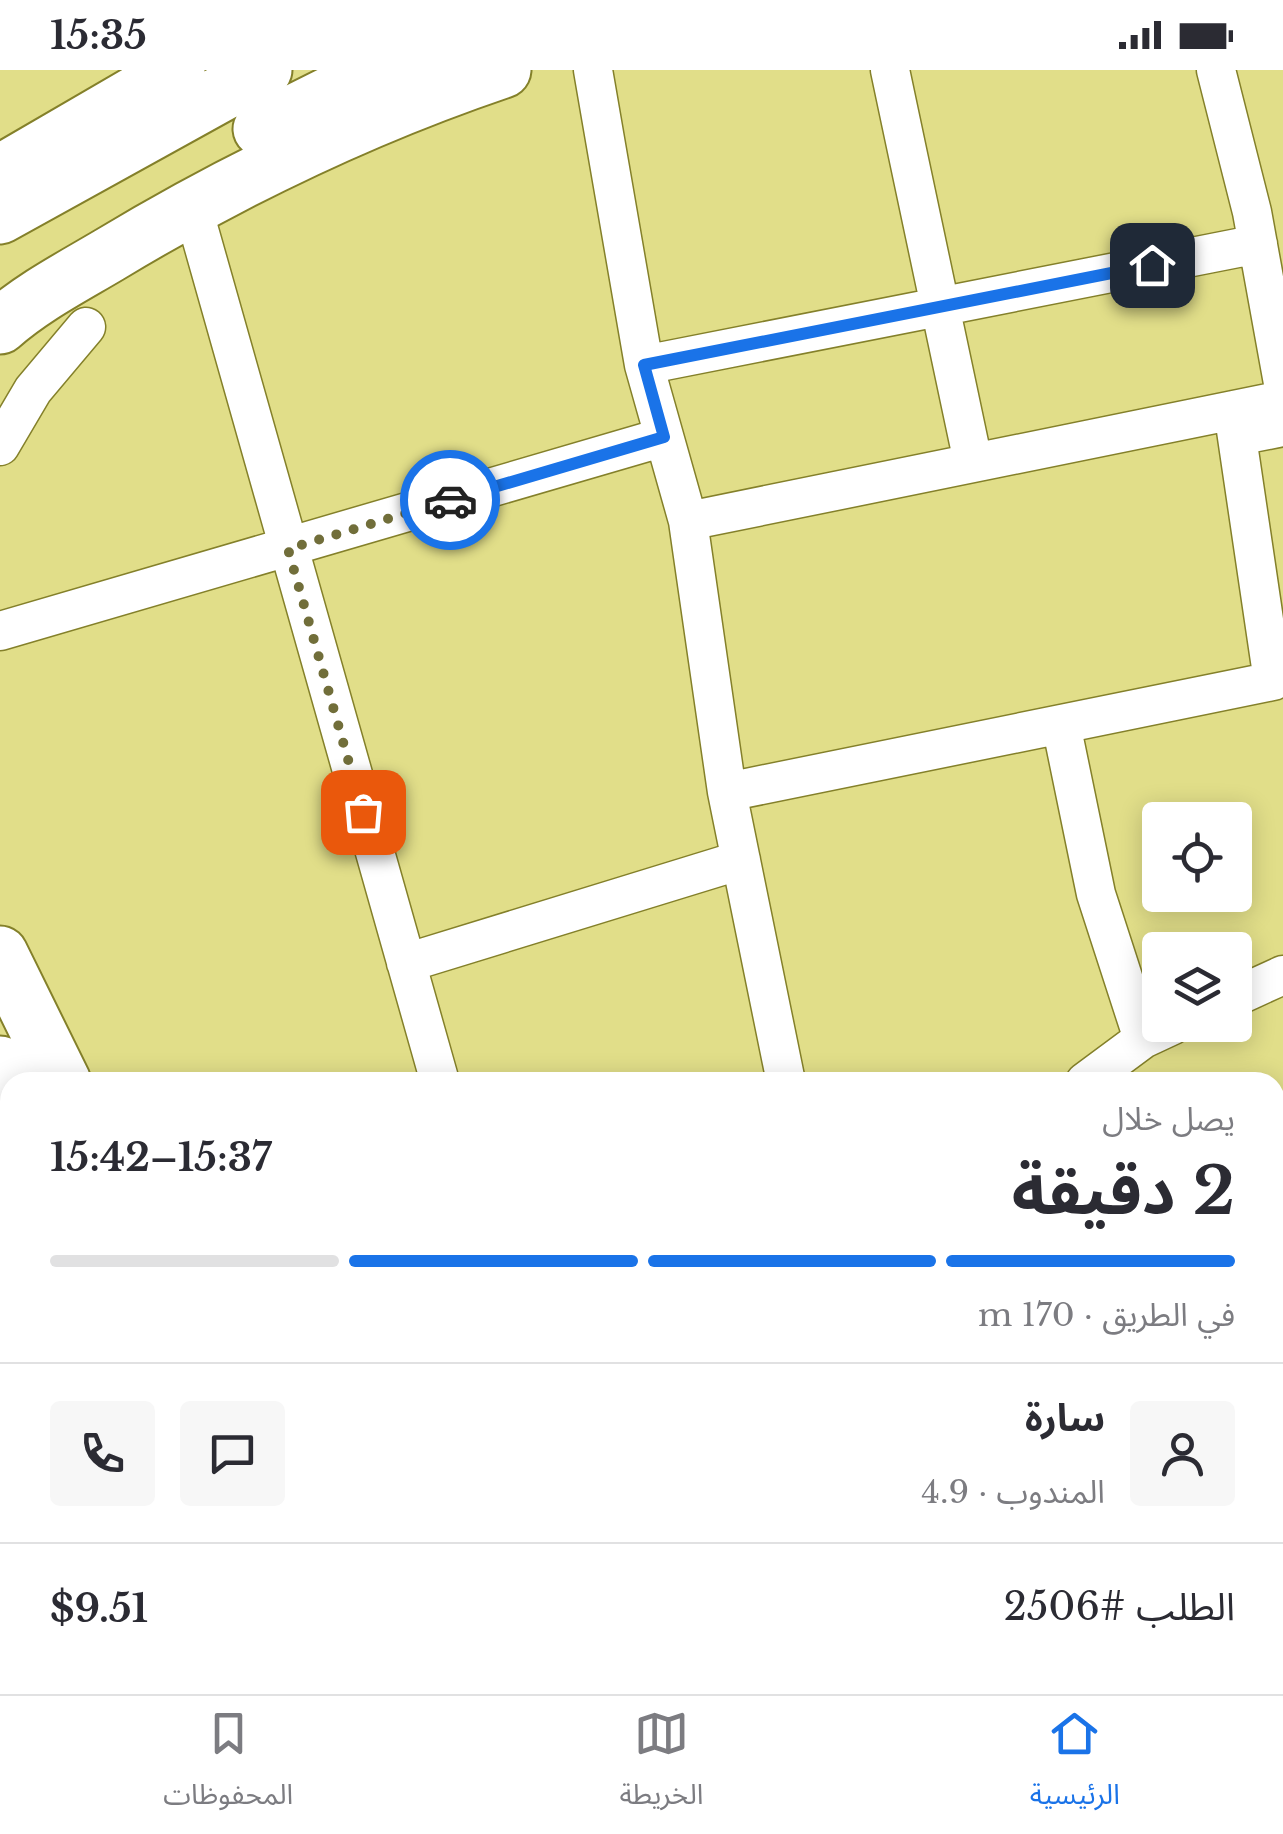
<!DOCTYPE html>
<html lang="ar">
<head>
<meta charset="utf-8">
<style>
	:root { --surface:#fff; --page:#f7f7f7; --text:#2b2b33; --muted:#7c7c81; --line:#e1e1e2; --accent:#1a73e8 }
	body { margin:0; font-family:"Libre Baskerville","Noto Sans Arabic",serif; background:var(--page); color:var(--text); direction:rtl; height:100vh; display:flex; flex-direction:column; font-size:38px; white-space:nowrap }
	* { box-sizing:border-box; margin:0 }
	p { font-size:32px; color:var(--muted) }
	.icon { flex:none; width:55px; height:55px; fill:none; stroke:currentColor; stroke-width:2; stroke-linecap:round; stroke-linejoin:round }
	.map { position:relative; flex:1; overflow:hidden; direction:ltr }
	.details { position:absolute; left:0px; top:1002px; width:1285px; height:622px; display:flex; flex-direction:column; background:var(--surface); border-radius:30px 30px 0 0; box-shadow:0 5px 25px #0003; direction:rtl }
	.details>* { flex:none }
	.tools { position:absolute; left:1142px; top:732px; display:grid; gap:20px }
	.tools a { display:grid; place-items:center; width:110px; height:110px; border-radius:10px; background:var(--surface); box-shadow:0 5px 25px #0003; font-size:50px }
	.pin { position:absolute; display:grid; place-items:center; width:85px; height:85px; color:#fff; margin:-42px; border-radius:20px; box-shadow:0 5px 15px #0006 }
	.courier { position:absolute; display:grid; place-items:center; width:100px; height:100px; margin:-50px; border:8px solid #1a73e8; border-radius:50%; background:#fff; color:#222; box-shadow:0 2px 12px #0007 }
	.summary em { font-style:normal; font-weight:700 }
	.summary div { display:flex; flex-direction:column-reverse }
	.summary { display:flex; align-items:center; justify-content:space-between; height:170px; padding:0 50px }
	h1 { font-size:65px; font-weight:700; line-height:75px }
	.bar { display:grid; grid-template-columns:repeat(4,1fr); gap:15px 10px; align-content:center; height:120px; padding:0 50px }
	.bar i { height:12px; border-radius:8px; background:var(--line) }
	.bar .selected { background:var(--accent) }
	.bar p { grid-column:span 4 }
	.line { display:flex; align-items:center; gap:25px; padding:0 50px; border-top:2px solid var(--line) }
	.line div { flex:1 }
	.round { display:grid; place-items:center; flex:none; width:105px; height:105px; border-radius:10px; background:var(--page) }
	.status { display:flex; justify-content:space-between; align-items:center; height:70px; padding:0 50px; background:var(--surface); direction:ltr }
	.status svg { height:28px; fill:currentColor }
	.dock { display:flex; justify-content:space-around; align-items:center; height:140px; border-top:2px solid var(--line); background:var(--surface); font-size:28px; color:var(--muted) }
	.dock a { display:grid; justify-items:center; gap:5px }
	.dock .selected { color:var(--accent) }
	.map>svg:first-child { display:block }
</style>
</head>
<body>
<div class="status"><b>15:35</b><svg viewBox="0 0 49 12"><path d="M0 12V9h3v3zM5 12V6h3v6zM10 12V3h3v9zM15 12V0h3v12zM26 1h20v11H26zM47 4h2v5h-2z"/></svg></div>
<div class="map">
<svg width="1283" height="1624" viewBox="0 0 1283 1624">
	<rect width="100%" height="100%" fill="#e1de89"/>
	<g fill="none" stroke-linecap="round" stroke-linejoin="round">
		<path stroke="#8a85c9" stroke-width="60" d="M1275 1191 1283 1188
			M618 1624 631 1615"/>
		<defs>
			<path id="street" d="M593 0 644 295 688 451 727 722 786 1012
				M890 0 973 392
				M1216 0 1252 142 1283 313
				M192 135 440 1012
				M644 295 1258 174
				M1237 366 1283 357
				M0 376 33 320 86 257
				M688 451 1283 330
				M0 561 664 367
				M1061 654 1096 824 1143 969
				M727 722 1273 611 1233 340
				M406 893 741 790
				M1235 927 1283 905
				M1085 1012 1143 969 1173 955
				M1275 1470 1283 1466
				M210 1615 212 1624
				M984 1624 1000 1615"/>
			<path id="primary" d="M261 59 351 14 395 0
				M0 103 177 0
				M0 146 264 0
				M0 256C33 227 72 207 109 185 235 109 364 47 503 0
				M0 884 63 1012
				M0 994 12 1012
				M349 1615 354 1624"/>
		</defs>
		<use href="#street" stroke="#84802a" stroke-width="41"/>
		<use href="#primary" stroke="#84802a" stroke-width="59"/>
		<use href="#street" stroke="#fff" stroke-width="38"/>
		<use href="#primary" stroke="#fff" stroke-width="55"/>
	</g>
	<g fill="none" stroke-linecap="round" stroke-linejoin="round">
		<path stroke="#716e3a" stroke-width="10" stroke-dasharray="0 18" d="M363 742 288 479 450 430"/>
		<path stroke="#1a73e8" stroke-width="12" d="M450 430 664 367 644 295 1152 195"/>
	</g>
</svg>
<div class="tools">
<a><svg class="icon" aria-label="locate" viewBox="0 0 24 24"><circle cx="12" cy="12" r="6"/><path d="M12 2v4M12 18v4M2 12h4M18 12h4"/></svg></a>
<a><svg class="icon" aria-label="layers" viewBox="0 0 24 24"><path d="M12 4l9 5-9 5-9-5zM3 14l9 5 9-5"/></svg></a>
</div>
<div class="pin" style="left:363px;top:742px;background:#ea580c"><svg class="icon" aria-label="bag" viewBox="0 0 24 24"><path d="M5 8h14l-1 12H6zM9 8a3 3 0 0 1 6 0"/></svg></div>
<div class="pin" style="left:1152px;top:195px;background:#1f2937"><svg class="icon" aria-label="home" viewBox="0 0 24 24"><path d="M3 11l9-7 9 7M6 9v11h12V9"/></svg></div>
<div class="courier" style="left:450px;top:430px"><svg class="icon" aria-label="car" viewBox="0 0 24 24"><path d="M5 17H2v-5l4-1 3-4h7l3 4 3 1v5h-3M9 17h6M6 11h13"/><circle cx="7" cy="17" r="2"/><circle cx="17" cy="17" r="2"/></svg></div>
<section class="details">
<div class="summary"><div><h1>2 دقيقة</h1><p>يصل خلال</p></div><em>15:37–15:42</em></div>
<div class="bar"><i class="selected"></i><i class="selected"></i><i class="selected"></i><i></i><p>في الطريق · 170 m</p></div>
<div class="line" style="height:180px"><a class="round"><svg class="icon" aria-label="person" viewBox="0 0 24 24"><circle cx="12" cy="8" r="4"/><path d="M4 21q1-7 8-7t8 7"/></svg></a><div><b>سارة</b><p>المندوب · 4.9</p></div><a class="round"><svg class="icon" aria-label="chat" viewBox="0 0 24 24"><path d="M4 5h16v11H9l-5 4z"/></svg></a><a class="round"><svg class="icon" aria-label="phone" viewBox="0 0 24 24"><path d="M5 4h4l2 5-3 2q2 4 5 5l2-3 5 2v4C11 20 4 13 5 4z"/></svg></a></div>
<div class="line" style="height:130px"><div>الطلب #2506</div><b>$9.51</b></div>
</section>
</div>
<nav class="dock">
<a class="selected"><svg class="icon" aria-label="home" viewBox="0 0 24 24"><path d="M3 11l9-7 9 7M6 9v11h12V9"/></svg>الرئيسية</a>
<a><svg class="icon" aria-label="map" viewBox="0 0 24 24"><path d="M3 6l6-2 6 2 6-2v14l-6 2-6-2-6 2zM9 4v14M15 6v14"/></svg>الخريطة</a>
<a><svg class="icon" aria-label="saved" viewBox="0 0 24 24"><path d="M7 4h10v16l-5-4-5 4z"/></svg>المحفوظات</a>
</nav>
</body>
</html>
